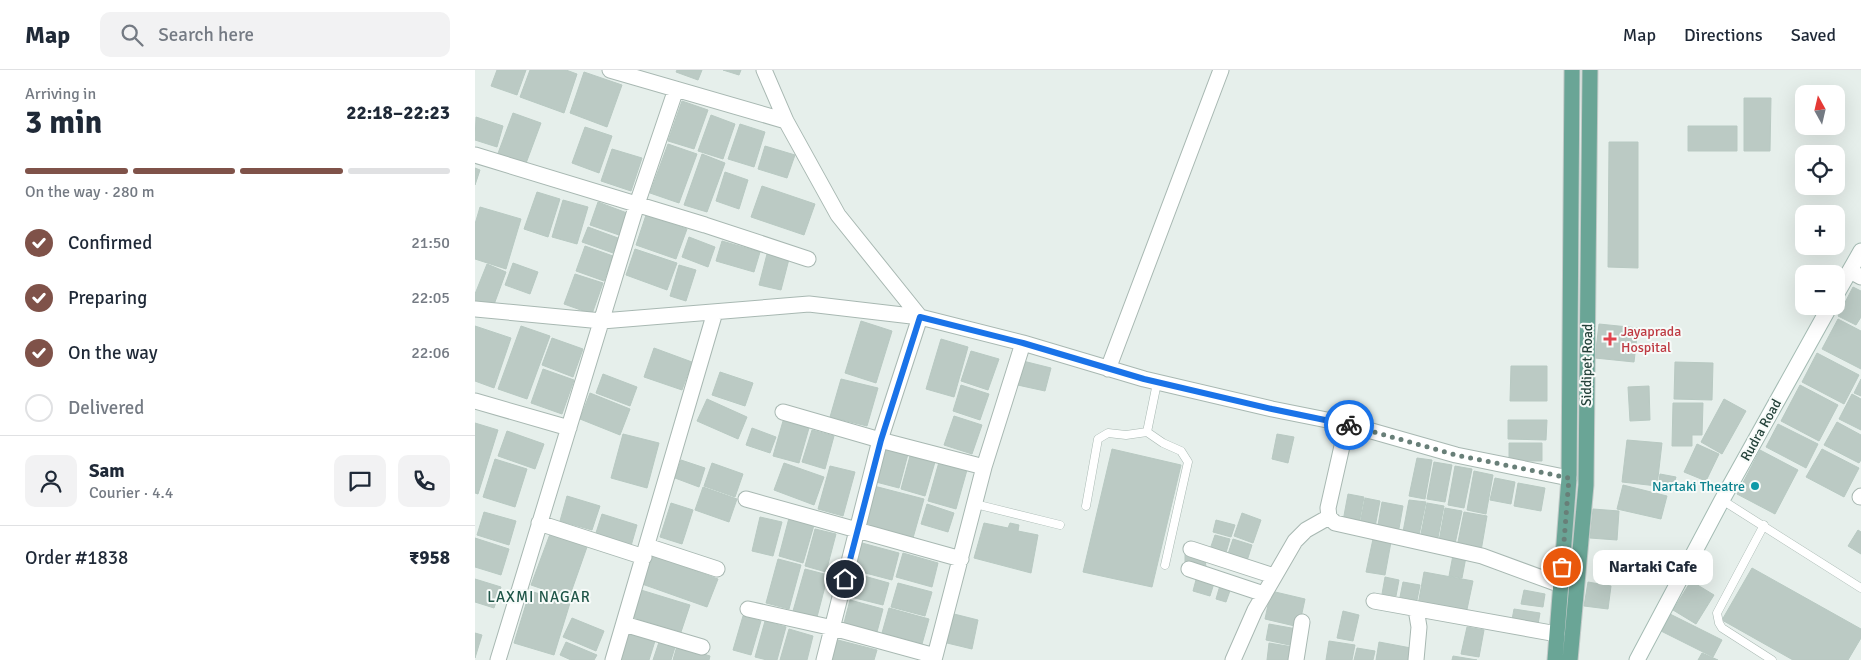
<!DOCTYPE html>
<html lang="en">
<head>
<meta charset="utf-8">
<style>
	:root { --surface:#fff; --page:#f2f2f3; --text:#1f2937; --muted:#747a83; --line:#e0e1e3; --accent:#7f5249 }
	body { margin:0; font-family:Signika,sans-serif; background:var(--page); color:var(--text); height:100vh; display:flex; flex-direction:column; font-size:19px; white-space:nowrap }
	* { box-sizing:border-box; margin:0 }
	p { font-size:16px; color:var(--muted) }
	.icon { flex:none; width:28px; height:28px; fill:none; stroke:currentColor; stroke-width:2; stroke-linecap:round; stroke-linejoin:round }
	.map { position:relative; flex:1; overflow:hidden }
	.panel { display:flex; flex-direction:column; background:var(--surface); width:475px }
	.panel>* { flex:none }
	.needle { width:32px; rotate:352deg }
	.tools { position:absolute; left:1320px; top:15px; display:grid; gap:10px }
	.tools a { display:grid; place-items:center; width:50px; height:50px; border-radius:10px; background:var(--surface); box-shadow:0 5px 20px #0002; font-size:25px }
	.pin { position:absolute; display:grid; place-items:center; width:42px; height:42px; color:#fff; margin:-21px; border:2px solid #fff; border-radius:50%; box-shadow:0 1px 5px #0007 }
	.courier { position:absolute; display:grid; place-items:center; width:50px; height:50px; margin:-25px; border:4px solid #1a73e8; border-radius:50%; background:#fff; color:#222; box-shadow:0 1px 6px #0007 }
	.bubble { position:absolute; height:35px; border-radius:10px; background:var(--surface); box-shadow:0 5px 20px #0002; font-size:16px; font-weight:700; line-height:35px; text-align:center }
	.overview em { font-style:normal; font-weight:700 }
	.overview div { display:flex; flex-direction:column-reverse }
	.overview { display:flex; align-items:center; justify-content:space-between; height:85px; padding:0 25px }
	h1 { font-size:32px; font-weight:700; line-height:38px }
	.bar { display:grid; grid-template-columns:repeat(4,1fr); gap:8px 5px; align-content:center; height:60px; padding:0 25px }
	.bar i { height:6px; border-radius:4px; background:var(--line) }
	.bar .current { background:var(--accent) }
	.bar p { grid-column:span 4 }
	.line { display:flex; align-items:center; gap:12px; padding:0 25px; border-top:1px solid var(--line) }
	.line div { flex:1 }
	.round { display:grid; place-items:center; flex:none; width:52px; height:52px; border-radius:10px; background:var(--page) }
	ol { padding:0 25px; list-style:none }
	li { display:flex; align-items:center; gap:15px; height:55px }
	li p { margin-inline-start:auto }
	li .icon { padding:5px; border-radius:50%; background:var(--accent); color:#fff; stroke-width:4 }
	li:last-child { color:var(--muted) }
	li i { width:28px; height:28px; border:2px solid var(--line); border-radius:50% }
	header { display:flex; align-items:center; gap:30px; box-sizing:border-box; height:70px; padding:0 25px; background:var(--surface); border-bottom:1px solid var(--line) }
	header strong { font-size:24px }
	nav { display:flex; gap:28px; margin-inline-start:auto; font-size:18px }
	.search { width:350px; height:45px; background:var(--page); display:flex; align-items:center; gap:12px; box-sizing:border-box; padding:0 18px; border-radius:10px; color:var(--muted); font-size:19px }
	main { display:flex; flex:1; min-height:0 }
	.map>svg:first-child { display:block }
</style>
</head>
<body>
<header>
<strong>Map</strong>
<div class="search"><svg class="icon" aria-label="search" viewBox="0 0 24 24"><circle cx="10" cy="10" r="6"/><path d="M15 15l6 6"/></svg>Search here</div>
<nav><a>Map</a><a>Directions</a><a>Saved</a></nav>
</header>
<main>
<section class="panel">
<div class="overview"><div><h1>3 min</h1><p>Arriving in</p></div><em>22:18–22:23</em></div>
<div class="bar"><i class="current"></i><i class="current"></i><i class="current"></i><i></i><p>On the way · 280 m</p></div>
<ol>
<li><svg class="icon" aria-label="check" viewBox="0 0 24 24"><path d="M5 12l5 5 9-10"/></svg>Confirmed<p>21:50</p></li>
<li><svg class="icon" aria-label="check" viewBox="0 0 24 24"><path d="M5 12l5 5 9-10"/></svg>Preparing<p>22:05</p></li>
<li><svg class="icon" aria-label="check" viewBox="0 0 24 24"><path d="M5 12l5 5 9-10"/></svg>On the way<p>22:06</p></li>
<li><i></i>Delivered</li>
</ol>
<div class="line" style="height:90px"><a class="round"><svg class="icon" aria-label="person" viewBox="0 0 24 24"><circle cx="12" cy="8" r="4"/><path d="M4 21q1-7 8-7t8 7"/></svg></a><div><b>Sam</b><p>Courier · 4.4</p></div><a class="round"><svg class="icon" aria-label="chat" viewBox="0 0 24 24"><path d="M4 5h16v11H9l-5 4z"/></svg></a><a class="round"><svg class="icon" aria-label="phone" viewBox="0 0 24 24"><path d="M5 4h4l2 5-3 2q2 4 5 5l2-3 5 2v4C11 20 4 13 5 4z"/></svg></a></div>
<div class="line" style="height:65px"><div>Order #1838</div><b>₹958</b></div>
</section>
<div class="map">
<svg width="1386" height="590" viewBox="0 0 1386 590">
	<rect width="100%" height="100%" fill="#e6efeb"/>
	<path fill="#bbcac4" stroke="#b8c9c2" d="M22 0H51L42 25 16 16Z
		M55 0H91L102 4 89 43 45 27Z
		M202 0H227L223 10 201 2Z
		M248 0H266L264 5Z
		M109 2 147 15 132 57 95 43Z
		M1269 28H1296L1295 81H1269Z
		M207 31 233 40 219 79 193 71Z
		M38 43 66 53 50 96 22 86Z
		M236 45 260 54 248 89 223 81Z
		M1 47 28 56 22 77 0 70Z
		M265 54 290 62 279 97 253 89Z
		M1213 56H1262V81H1213Z
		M110 57 137 66 124 103 97 93Z
		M1134 72H1163V198L1133 197Z
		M193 74 222 84 204 133 175 123Z
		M290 76 320 85 312 108 283 99Z
		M137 79 167 88 156 121 126 111Z
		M227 84 250 93 232 142 209 135Z
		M0 98 5 100 0 115Z
		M250 102 273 110 264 139 241 131Z
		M287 116 340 134 329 165 276 147Z
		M62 122 85 129 73 167 49 159Z
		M88 130 113 137 102 174 77 167Z
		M123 132 152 143 144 165 115 155Z
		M5 137 46 149 31 199 0 189V154Z
		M171 145 212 159 201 189 161 175Z
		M113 157 143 168 138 183 107 172Z
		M214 167 240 177 233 197 207 187Z
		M247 171 285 182 279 202 241 191Z
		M110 176 138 186 129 211 101 201Z
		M160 179 202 193 192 220 151 205Z
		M292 184 314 189 306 220 284 215Z
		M38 193 63 202 55 224 30 215Z
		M12 194 31 202 17 240 0 233V224Z
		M204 195 221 200 211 231 195 226Z
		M100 204 128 213 117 244 89 234Z
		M1378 217 1386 221V247L1381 255 1363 246Z
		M1363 249 1386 261V299L1347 279Z
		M386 251 417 261 401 313 370 303Z
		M1124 254 1163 258 1159 292 1120 288Z
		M0 256 36 268 19 318 0 311Z
		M46 256 75 266 52 329 23 319Z
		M77 268 108 279 98 307 67 295Z
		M466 269 493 277 479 327 451 319Z
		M179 278 217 292 207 320 169 307Z
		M496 281 524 289 513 320 486 311Z
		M1342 283 1384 305 1369 334 1327 312Z
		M544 290 576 298 570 321 538 314Z
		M1200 292 1238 293 1237 330 1199 329Z
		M1036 296H1072V331H1035Z
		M68 299 99 310 87 344 56 333Z
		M245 302 278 313 270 336 237 325Z
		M128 304 162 317 155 336 121 323Z
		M366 309 403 318 392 356 355 347Z
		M1386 309V326L1379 323Z
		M486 315 514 324 505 350 478 341Z
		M1325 315 1363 335 1344 371 1306 351Z
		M1174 316 1175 350 1155 351 1153 317Z
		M115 323 155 339 145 365 105 349Z
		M1377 324 1386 329V360L1364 349Z
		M232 329 272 347 263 369 222 351Z
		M1249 329 1271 341 1247 384 1226 372Z
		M1198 333H1228L1227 365H1217V376H1197Z
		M479 346 507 355 497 384 469 375Z
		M1033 350H1072L1071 370 1033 369Z
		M308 351 334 358 324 393 298 386Z
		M1362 352 1386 365V390L1384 393 1349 375Z
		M0 353 23 360 3 424 0 423Z
		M1303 354 1343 374 1331 398 1291 377Z
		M277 358 301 367 295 383 271 375Z
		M337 360 359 366 350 399 327 392Z
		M32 361 69 374 60 399 23 386Z
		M148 364 184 373 172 418 136 408Z
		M802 364 819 367 813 393 797 389Z
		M1152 370 1187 373 1182 416 1147 412Z
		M1034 373H1067V391H1034Z
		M1222 374 1244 384 1231 411 1209 402Z
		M410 377 433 384 424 418 401 412Z
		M637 379 706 395 677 517 608 502Z
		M1347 379 1384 398 1369 427 1331 407Z
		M1285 380 1323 400 1300 444 1262 424Z
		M435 386 460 392 450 426 426 419Z
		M942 388 957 390 950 429 934 426Z
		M20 389 52 399 40 437 8 427Z
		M206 390 230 398 224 417 200 408Z
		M464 392 492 400 481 439 453 431Z
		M959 392 977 395 970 432 952 429Z
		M237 393 268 404 260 427 229 416Z
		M309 393 349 407 339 435 299 420Z
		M355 396 380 402 368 446 343 439Z
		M980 396 997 399 989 438 973 435Z
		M999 401 1018 405 1011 444 992 440Z
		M1185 404 1201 407 1199 414 1184 411Z
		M1020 408 1040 412 1036 434 1015 430Z
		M1043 413 1070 418 1066 441 1039 436Z
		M1148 415 1192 426 1186 449 1142 439Z
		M399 416 449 429 438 468 388 455Z
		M228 417 262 429 254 452 220 440Z
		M873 424 889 427 884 454 868 451Z
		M92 426 125 436 117 460 85 451Z
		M890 428 905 431 900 457 885 454Z
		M934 430 951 432 943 470 927 467Z
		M907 432 928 436 923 464 902 461Z
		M196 433 218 440 207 474 185 467Z
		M952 433 969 436 962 473 945 469Z
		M452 434 479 443 473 462 446 454Z
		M970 438 987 441 980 474 964 471Z
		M1118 439 1144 441 1142 470 1115 468Z
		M9 442 41 451 34 475 2 465Z
		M989 442 1012 446 1006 481 982 477Z
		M767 443 786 450 778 473 759 466Z
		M127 444 162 455 156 476 120 466Z
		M285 447 307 452 298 486 277 481Z
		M314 448 339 455 328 493 304 486Z
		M741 450 760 455 756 467 738 462Z
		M509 453 533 458 535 453 544 455 543 461 563 465 556 503 499 488Z
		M340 459 361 464 351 502 330 496Z
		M1383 460 1386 462V484L1373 476Z
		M75 464 112 477 94 528 56 515Z
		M740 465 755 469 750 486 734 482Z
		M0 468 34 479 26 505 0 497Z
		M758 469 777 475 771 494 752 487Z
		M898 469 916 472 910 505 891 502Z
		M387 473 424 483 417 510 379 500Z
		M428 483 463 493 457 517 421 507Z
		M710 484 730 489 731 497 710 492Z
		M177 485 243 509 232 537 167 514Z
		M978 485 991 487 987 508 974 506Z
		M303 489 326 495 314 539 291 533Z
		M1277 498 1386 559V568L1373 590H1318L1247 550Z
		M330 499 353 505 342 547 318 541Z
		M949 502 998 511 991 544 943 535Z
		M382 504 414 513 408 535 376 527Z
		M722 506 740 510 735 526 718 521Z
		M910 507 924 510 921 526 907 524Z
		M0 509 26 517 19 538 0 532Z
		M1216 511 1239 525 1221 554 1198 540Z
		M746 512 757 515 751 532 741 529Z
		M928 512 945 515 942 530 925 527Z
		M1113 512 1136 516 1133 539 1109 536Z
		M423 513 457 522 450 546 416 537Z
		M166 520 215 535 206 562 158 548Z
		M1049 520 1070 524 1068 537 1046 534Z
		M55 521 95 533 79 585 39 573Z
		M796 521 830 529 824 557 790 549Z
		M375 530 408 539 402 562 369 553Z
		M414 538 454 549 447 574 407 563Z
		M1039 539 1065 543 1062 560 1036 555Z
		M868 541 884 545 878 571 862 568Z
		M479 544 503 550 497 579 472 573Z
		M1195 544 1247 570 1238 587 1186 561Z
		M268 546 286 551 276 585 258 580Z
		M97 548 129 561 121 581 88 567Z
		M290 551 311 557 302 590H292L280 587Z
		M794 554 822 559 819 576 791 570Z
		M992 557 1009 560 1004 587 986 584Z
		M314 559 338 566 332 590H305Z
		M0 563 7 565 0 588Z
		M154 563 180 571 174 590H145Z
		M185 569 201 574 196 590H178Z
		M359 569 402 580 399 590H354Z
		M854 571 880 575 877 590H851Z
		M91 572 122 585 119 590H96L85 585Z
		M904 572 936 578 933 590H901Z
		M794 573 818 577 816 590H792Z
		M202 576 235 586 234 590H198Z
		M882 578 900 581 898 590H879Z
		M1227 583 1243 590H1223Z
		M978 586 1002 590H977Z"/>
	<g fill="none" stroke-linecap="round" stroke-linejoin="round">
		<defs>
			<path id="lane" d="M672 362 688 373 706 381 713 392 690 495
				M1247 430 1386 518
				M500 434 585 455
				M611 436 623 369 633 363 651 365 672 362 682 313
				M1289 455 1242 543 1244 553 1247 558 1297 590"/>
			<path id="street" d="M135 0 311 51
				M289 0 311 51 363 145 445 247 405 370 349 590
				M0 85 230 155 333 189
				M1375 201 1386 207
				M0 239 127 251 334 234 445 247 548 273 669 309 797 339 872 354 981 385 1094 408
				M633 299 746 0
				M0 331 94 358
				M308 342 405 370 509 397
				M872 354 853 438 854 447 860 453 1007 486 1086 515
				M1385 427 1386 426
				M271 429 486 489
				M64 453 169 487
				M172 476 242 499
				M716 479 799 506
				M714 499 789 524
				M899 531 1082 564
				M273 539 358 558 460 586
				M149 554 227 577
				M23 590 162 134 201 19
				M138 590 240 242
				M459 590 509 397 548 273
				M758 590 780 540 820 471 831 460 854 447
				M821 590 827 552
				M941 590 944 557 941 539"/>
			<path id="secondary" d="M1361 225 1386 181
				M1162 590 1247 430 1355 236"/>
			<path id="primary" d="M1080 590 1094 408 1097 0
				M1095 590 1111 415 1115 0"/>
		</defs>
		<use href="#lane" stroke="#a8b8b2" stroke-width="9"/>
		<use href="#street" stroke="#a8b8b2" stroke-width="17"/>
		<use href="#secondary" stroke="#a4bbb3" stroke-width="17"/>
		<use href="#primary" stroke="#c2cac8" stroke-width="17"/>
		<use href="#lane" stroke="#fff" stroke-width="8"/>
		<use href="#street" stroke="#fff" stroke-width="15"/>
		<use href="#secondary" stroke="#fff" stroke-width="15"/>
		<use href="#primary" stroke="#6aa596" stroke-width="15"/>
	</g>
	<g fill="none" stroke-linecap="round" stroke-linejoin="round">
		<path stroke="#687f78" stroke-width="5" stroke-dasharray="0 9" d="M874 355 981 385 1094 408 1087 497"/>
		<path stroke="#1a73e8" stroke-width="6" d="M370 509 406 370 445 247 548 273 669 309 797 339 874 355"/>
	</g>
	<path fill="#e0444e" stroke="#f7fbf9" stroke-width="2" d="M1132.5 261.5h5v5h5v5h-5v5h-5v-5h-5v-5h5z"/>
	<circle fill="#0f9aa8" stroke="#f7fbf9" stroke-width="2" cx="1280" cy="416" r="5"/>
	<g text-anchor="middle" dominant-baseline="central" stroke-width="4" stroke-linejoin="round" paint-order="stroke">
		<g font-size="14" fill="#be3a42" stroke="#f7fbf9" text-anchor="start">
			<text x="1146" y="261">Jayaprada<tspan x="1146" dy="16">Hospital</tspan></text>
		</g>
		<g font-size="14" fill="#24423a" stroke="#f7fbf9">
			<text transform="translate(1112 295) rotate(-89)">Siddipet Road</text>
			<text transform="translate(1286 360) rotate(-61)">Rudra Road</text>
		</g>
		<g font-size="14" fill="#0d838f" stroke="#f7fbf9" text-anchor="end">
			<text x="1270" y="416">Nartaki Theatre</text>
		</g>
		<g font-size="15" letter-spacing="1" fill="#1f5548" stroke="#f7fbf9">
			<text x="64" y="527">LAXMI NAGAR</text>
		</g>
	</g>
</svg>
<div class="tools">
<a><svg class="needle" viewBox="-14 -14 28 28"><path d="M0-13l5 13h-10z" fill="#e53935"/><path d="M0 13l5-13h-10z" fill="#747a83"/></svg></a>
<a><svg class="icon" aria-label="locate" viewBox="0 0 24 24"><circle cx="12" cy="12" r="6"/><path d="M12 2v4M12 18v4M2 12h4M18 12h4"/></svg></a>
<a>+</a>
<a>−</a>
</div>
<div class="pin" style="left:1087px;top:497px;background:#ea580c"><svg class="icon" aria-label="bag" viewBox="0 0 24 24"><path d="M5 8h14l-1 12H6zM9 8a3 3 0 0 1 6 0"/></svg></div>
<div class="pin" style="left:370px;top:509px;background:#1f2937"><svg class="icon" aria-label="home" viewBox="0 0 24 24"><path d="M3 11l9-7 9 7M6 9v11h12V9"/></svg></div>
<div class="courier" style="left:874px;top:355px"><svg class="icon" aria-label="bike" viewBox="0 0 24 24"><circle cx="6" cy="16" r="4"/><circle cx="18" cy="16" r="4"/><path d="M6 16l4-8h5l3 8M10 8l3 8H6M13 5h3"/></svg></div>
<div class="bubble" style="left:1118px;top:480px;width:120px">Nartaki Cafe</div>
</div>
</main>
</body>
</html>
